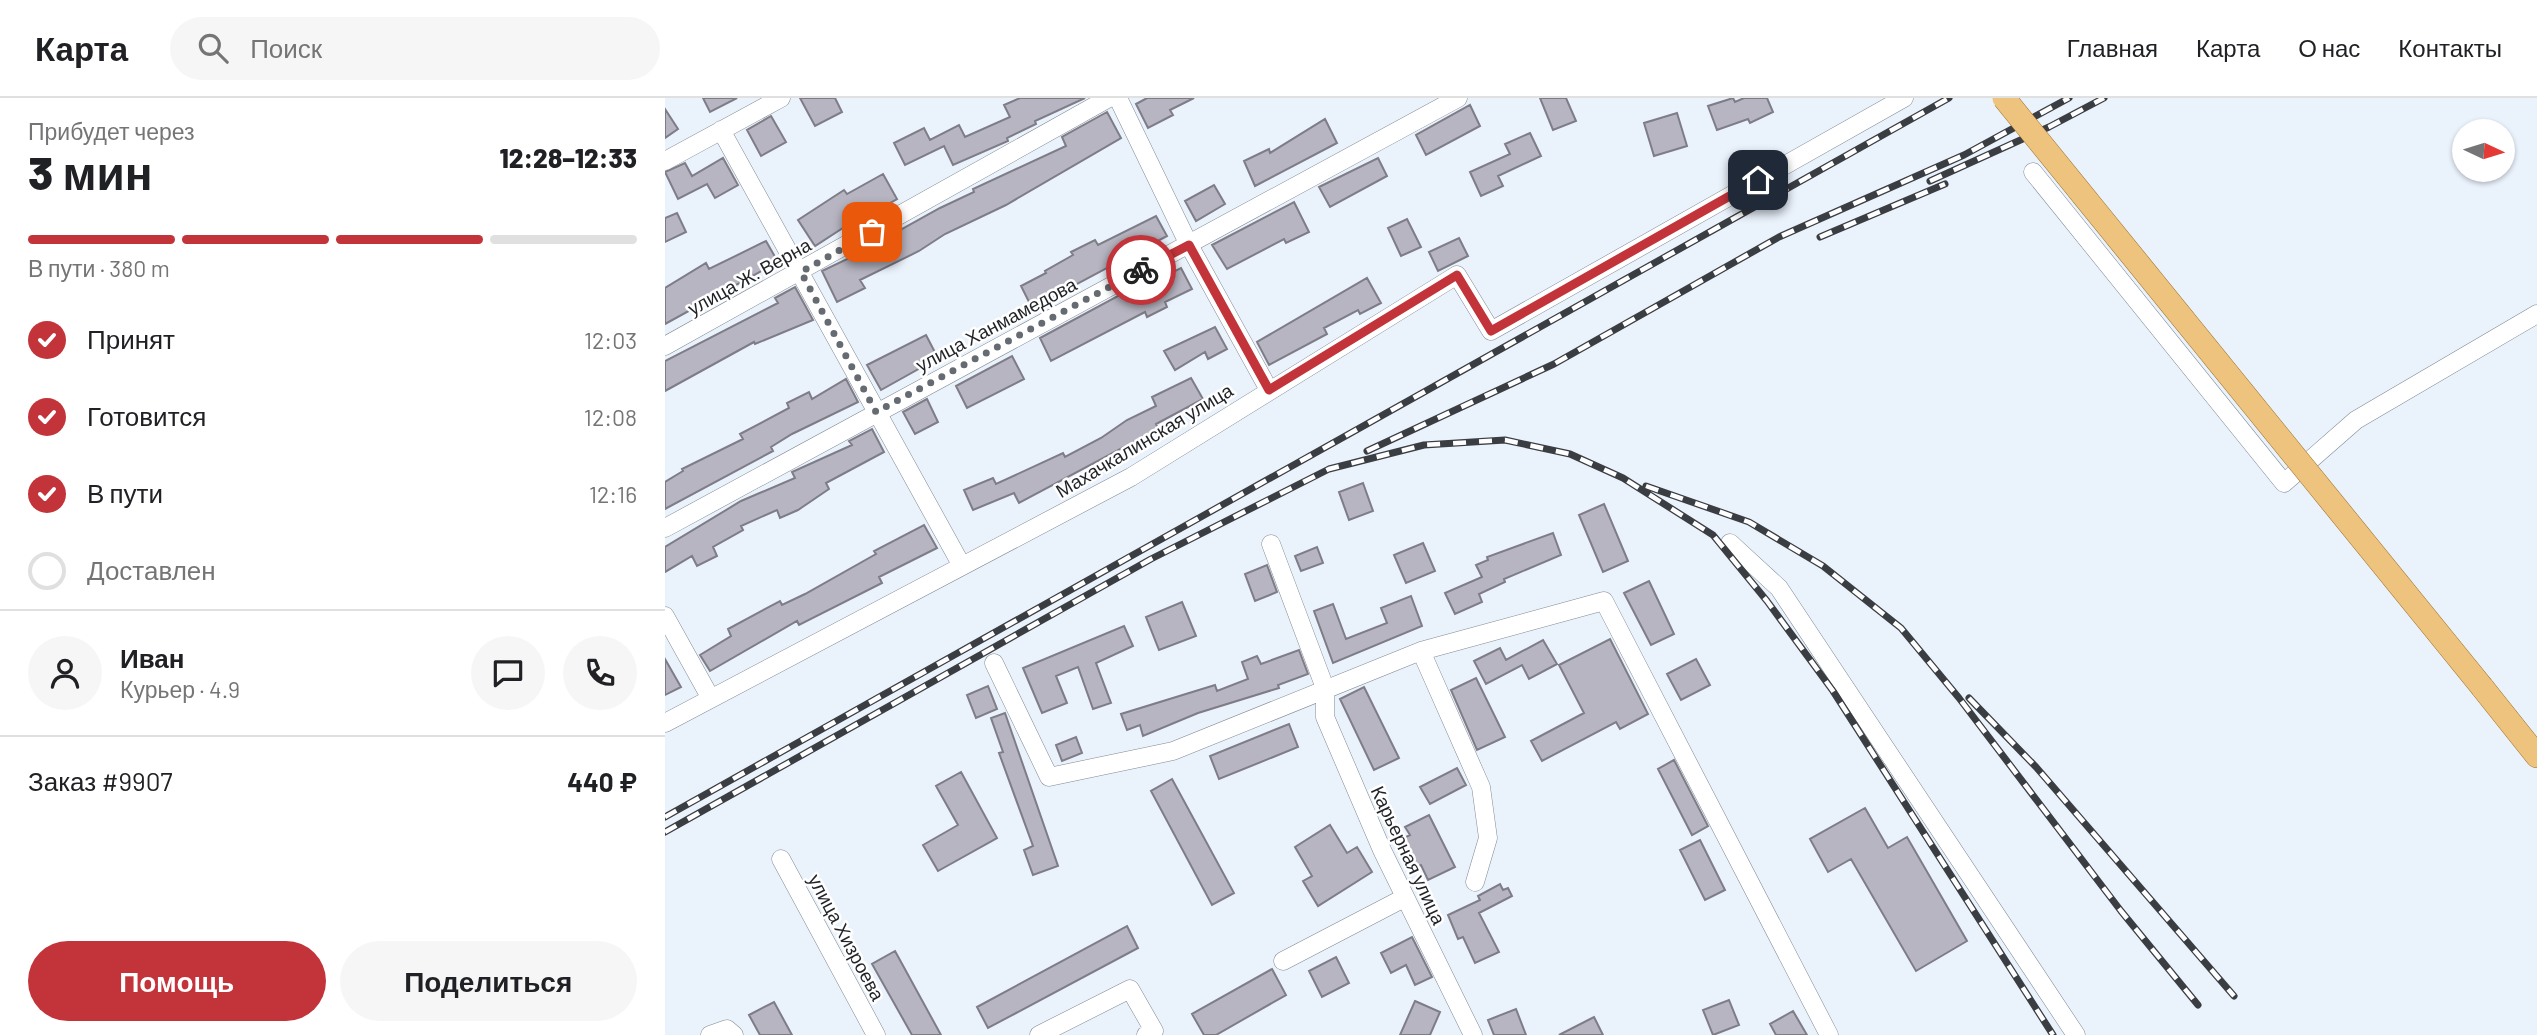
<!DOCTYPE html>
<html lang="ru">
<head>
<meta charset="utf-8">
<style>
	:root { --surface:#fff; --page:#f6f6f6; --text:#202124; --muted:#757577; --line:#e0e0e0; --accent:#c3333a }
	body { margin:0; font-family:Barlow,sans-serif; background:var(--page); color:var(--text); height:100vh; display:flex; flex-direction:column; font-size:26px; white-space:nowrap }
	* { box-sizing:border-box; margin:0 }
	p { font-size:23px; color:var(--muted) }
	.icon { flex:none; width:38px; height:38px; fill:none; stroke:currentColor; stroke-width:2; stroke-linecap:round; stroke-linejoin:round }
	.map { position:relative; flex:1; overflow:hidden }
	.sheet { display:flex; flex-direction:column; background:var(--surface); width:665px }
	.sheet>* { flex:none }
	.needle { width:46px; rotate:94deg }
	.buttons { position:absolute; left:1787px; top:21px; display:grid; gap:14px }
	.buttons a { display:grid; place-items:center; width:63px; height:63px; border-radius:50%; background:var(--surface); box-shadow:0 2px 5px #0004; font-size:35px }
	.pin { position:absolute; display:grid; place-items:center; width:60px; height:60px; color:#fff; margin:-30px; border-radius:14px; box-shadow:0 4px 10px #0006 }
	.courier { position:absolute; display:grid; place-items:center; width:70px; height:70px; margin:-35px; border:5px solid #c3333a; border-radius:50%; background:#fff; color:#222; box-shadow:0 2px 9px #0007 }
	.headline em { font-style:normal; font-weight:800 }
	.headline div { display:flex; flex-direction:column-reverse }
	.headline { display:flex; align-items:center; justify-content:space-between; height:119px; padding:0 28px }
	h1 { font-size:46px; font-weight:800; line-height:52px }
	.bar { display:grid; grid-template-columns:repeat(4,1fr); gap:10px 7px; align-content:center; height:84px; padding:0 28px }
	.bar i { height:9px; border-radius:5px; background:var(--line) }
	.bar .selected { background:var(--accent) }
	.bar p { grid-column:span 4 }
	.line { display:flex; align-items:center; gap:18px; padding:0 28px; border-top:2px solid var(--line) }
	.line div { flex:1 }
	.round { display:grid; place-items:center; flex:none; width:74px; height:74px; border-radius:37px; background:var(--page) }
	ol { padding:0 28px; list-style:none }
	li { display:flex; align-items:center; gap:21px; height:77px }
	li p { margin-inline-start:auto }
	li .icon { padding:7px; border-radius:50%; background:var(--accent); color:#fff; stroke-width:4 }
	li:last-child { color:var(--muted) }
	li i { width:38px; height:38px; border:4px solid var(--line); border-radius:50% }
	.cta { display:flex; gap:14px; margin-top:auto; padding:14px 28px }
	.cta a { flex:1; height:80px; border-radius:42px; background:var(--accent); color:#fff; font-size:28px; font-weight:800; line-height:80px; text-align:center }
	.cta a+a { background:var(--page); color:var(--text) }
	header { display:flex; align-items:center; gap:42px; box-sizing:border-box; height:98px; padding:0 35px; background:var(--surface); border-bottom:2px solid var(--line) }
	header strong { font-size:33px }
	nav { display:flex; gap:38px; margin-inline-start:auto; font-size:24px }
	.search { width:490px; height:63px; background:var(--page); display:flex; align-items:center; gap:18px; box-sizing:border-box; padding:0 24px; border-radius:38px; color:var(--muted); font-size:26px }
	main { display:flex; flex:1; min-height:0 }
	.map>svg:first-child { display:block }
</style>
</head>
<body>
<header>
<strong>Карта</strong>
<div class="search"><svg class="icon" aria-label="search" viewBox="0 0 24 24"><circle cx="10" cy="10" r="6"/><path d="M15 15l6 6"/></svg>Поиск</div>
<nav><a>Главная</a><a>Карта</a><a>О нас</a><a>Контакты</a></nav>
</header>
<main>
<section class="sheet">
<div class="headline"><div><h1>3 мин</h1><p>Прибудет через</p></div><em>12:28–12:33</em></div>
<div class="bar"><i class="selected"></i><i class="selected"></i><i class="selected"></i><i></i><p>В пути · 380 m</p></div>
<ol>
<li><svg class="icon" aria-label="check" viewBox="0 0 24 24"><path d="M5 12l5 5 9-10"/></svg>Принят<p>12:03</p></li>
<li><svg class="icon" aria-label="check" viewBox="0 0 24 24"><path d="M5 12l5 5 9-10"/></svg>Готовится<p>12:08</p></li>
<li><svg class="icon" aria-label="check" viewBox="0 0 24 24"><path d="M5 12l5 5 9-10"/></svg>В пути<p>12:16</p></li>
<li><i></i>Доставлен</li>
</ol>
<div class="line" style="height:126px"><a class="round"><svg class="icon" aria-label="person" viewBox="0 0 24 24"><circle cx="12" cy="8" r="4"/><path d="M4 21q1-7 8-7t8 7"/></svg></a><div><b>Иван</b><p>Курьер · 4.9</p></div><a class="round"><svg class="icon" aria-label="chat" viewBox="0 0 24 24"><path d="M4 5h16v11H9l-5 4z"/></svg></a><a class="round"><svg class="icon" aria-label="phone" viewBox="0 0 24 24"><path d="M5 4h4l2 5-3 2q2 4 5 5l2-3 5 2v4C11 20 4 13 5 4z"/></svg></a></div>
<div class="line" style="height:91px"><div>Заказ #9907</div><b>440 ₽</b></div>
<div class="cta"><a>Помощь</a><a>Поделиться</a></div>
</section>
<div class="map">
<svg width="1872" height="937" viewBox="0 0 1872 937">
	<rect width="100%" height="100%" fill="#eaf2fc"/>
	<path fill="#b7b5c1" stroke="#7e7c87" stroke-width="2" d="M38 0H72L45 14Z
		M135 0H170L177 14 150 28Z
		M355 0H420L370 23 371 26 342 40 343 43 288 67 279 48 240 67 229 45 259 30 265 42 294 27 300 39 345 19 339 7Z
		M482 0H529L505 12 508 17 483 30 471 6Z
		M875 0H901L911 23 888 32Z
		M1068 0 1070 4 1079 0H1102L1108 14 1085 25 1083 21 1052 32 1043 8Z
		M805 7 815 28 761 57 751 37Z
		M0 11 13 31 0 40Z
		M442 14 456 40 341 107 280 136 254 153 195 182 200 190 172 204 157 173 222 142 221 140 275 110 309 94 308 91 401 48 397 39Z
		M1012 15 1022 48 989 58 979 25Z
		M106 18 121 44 96 58 82 32Z
		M660 21 672 45 590 88 579 63 604 51 605 55Z
		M865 35 876 58 833 78 838 88 816 98 805 74 845 56 840 46Z
		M58 60 73 87 50 100 42 86 13 101 0 74 20 65 27 78Z
		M713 60 722 78 665 109 654 89Z
		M218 76 232 101 202 118 201 115 150 148 133 122 179 92 182 96Z
		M549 87 560 106 531 123 520 103Z
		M629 104 644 134 621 145 619 141 562 171 547 147Z
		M12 115 21 134 0 144V120Z
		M491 118 502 138 367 210 356 188 381 175 380 173 408 157 406 154 430 142 433 147Z
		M742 121 756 149 736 158 723 130Z
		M794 140 803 158 773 173 764 154Z
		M101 143 113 164 0 226V190L41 165 44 171Z
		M516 170 527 191 500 204 502 209 482 219 480 214 386 263 375 240 488 179 490 183Z
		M702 180 716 205 695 216 693 212 659 230 662 236 604 267 592 244Z
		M130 189 148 222 90 246 89 244 0 293V263L113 205 110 200Z
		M550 229 562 251 543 261 540 254 510 272 499 253Z
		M261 237 273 260 216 292 202 267Z
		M347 258 359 281 302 310 291 288Z
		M526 280 538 301 491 326 493 331 354 405 349 395 308 412 299 392 328 380 331 386 398 355 400 359 436 340 462 322 491 308 487 299Z
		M181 281 193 304 127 336 106 349 108 353 0 411V384L18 373 17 371 78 341 75 336 124 310 122 305 144 294 147 301Z
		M262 301 273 324 250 336 238 314Z
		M207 331 219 354 161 385 164 391 133 412 115 420 112 412 76 428 78 432 48 449 52 458 32 468 27 458 0 474V449L76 403 130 380 127 374 187 347 184 343Z
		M698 385 708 413 684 422 674 394Z
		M939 406 963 463 938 474 914 417Z
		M259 427 272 450 214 479 217 485 134 527 132 523 45 573 35 557 66 538 63 531 115 503 117 507 140 496 211 456 209 453Z
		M888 435 896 457 839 481 840 484 814 496 817 504 790 516 780 495 817 479 811 467 823 462 822 459Z
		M758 445 770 473 741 485 729 457Z
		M652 449 658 465 636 473 630 458Z
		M602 467 612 494 590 503 580 476Z
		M984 483 1009 536 986 547 959 495Z
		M746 498 757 528 668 565 649 513 668 506 681 541 722 525 716 510Z
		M517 504 531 538 494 552 481 519Z
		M459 528 468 548 431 565 446 605 428 611 413 569 391 578 402 605 377 615 358 570Z
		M945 541 983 616 955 631 951 624 877 663 866 643 919 615 894 567Z
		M878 542 892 566 864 581 857 567 821 586 809 563 835 550 841 562Z
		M634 552 643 576 613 587 614 590 533 615 478 638 475 627 462 632 456 616 550 587 552 593 583 581 577 564 592 558 596 566Z
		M0 561 16 589 0 597Z
		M1031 561 1045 587 1016 602 1002 576Z
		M811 580 840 639 812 652 786 592Z
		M323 588 332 611 311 620 302 597Z
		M699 589 734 660 709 672 675 601Z
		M340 615 393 768 368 777 359 752 368 748 334 655 338 654 326 620Z
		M624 626 633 649 554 681 545 658Z
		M411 639 417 655 397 663 391 647Z
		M1009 662 1043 728 1027 737 993 671Z
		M792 670 801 687 765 706 755 689Z
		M296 674 332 740 273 773 258 747 293 727 271 688Z
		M507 681 569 795 547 807 486 693Z
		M1200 710 1223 750 1242 739 1302 843 1251 873 1186 761 1163 774 1145 741Z
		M764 717 790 769 763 782 756 767 744 773 729 745 745 737 740 729Z
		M665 727 682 755 692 749 707 774 653 808 638 783 647 778 630 749Z
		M1035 742 1060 792 1040 802 1015 752Z
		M835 786 838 792 843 790 847 798 814 815 834 854 810 865 798 839 793 841 783 817 815 802 813 798Z
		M462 828 473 850 323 930 312 909Z
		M747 839 767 879 750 887 741 867 726 875 716 855Z
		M230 853 276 937H247L207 866Z
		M671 859 684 885 657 899 644 873Z
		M607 871 621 897 551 937H539L527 916Z
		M1064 902 1074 927 1048 937 1038 912Z
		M750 903 775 914 765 937H735Z
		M109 904 127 937H95L84 917Z
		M851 911 861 937H829L823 922Z
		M1128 913 1142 937H1111L1105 926Z
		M929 919 938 937H894Z"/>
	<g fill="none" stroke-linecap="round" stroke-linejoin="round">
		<defs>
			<path id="minor" d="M453 0 524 147 604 292
				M56 32 297 468
				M0 63 116 0
				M1368 74 1619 385 1691 322 1872 216
				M0 248 444 0
				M0 430 793 0
				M1065 445 1114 490 1411 937
				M606 446 660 590V619L717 752 808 937
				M0 518 45 599
				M756 553 816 689 823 740 810 784
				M329 565 384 679 508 653 756 553 939 503 1164 937
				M0 625 466 379 792 177 826 233 1239 0
				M116 761 211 937
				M618 863 739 800
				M45 937 62 931 69 937
				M374 937 465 891 489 933 481 937"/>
			<path id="major" d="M1817 589 1872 658"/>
		</defs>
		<use href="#minor" stroke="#828a93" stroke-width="19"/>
		<use href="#major" stroke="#9e7127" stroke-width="24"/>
		<use href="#minor" stroke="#fff" stroke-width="18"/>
		<use href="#major" stroke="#eec37e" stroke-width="23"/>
		<defs>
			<path id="rail" d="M1265 83 1384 29 1439 0
				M1155 139 1280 86
				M702 353 889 266 1114 139 1299 57 1404 0
				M981 388 1084 424 1158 468 1236 530 1294 600 1456 813 1533 907
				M1304 600 1371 669 1569 898
				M0 719 1284 0
				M0 734 486 461 664 371 759 347 840 342 905 356 958 380 1048 437 1102 503 1168 593 1388 937"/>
		</defs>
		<use href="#rail" stroke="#3a3d42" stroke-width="7"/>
		<use href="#rail" stroke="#fefefe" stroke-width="4.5" stroke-dasharray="13" stroke-linecap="butt"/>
		<defs>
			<path id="major-bridge" d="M1339 0 1817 589"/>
		</defs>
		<use href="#major-bridge" stroke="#9e7127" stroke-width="24" stroke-linecap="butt"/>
		<use href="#major-bridge" stroke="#eec37e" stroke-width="23"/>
	</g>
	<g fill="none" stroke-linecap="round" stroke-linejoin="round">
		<path stroke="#666b71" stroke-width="7" stroke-dasharray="0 12.6" d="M207 134 136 174 211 314 476 172"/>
		<path stroke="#c3333a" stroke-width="9" d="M476 172 524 147 604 292 792 177 826 233 1093 82"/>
	</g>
	<g text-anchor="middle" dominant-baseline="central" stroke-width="5" stroke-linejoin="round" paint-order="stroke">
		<g font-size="19" fill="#1f2226" stroke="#fefefe">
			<text transform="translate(84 178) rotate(-29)">улица Ж. Верна</text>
			<text transform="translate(331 226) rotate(-28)">улица Ханмамедова</text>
			<text transform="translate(479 342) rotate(-31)">Махачкалинская улица</text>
			<text transform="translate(744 757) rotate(65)">Карьерная улица</text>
			<text transform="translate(182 839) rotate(62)">улица Хизроева</text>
		</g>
	</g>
</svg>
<div class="buttons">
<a><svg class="needle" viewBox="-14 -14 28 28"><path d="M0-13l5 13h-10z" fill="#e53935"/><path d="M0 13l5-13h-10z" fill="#757577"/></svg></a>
</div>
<div class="pin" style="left:207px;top:134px;background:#ea580c"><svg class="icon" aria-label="bag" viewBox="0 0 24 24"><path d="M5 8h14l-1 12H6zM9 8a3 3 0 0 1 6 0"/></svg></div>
<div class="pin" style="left:1093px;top:82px;background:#1f2937"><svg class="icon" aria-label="home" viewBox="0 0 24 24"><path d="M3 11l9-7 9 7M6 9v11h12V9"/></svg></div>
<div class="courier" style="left:476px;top:172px"><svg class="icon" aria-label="bike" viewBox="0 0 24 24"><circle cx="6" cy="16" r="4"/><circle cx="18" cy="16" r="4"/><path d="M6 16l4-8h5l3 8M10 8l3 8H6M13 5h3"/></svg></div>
</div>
</main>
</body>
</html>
